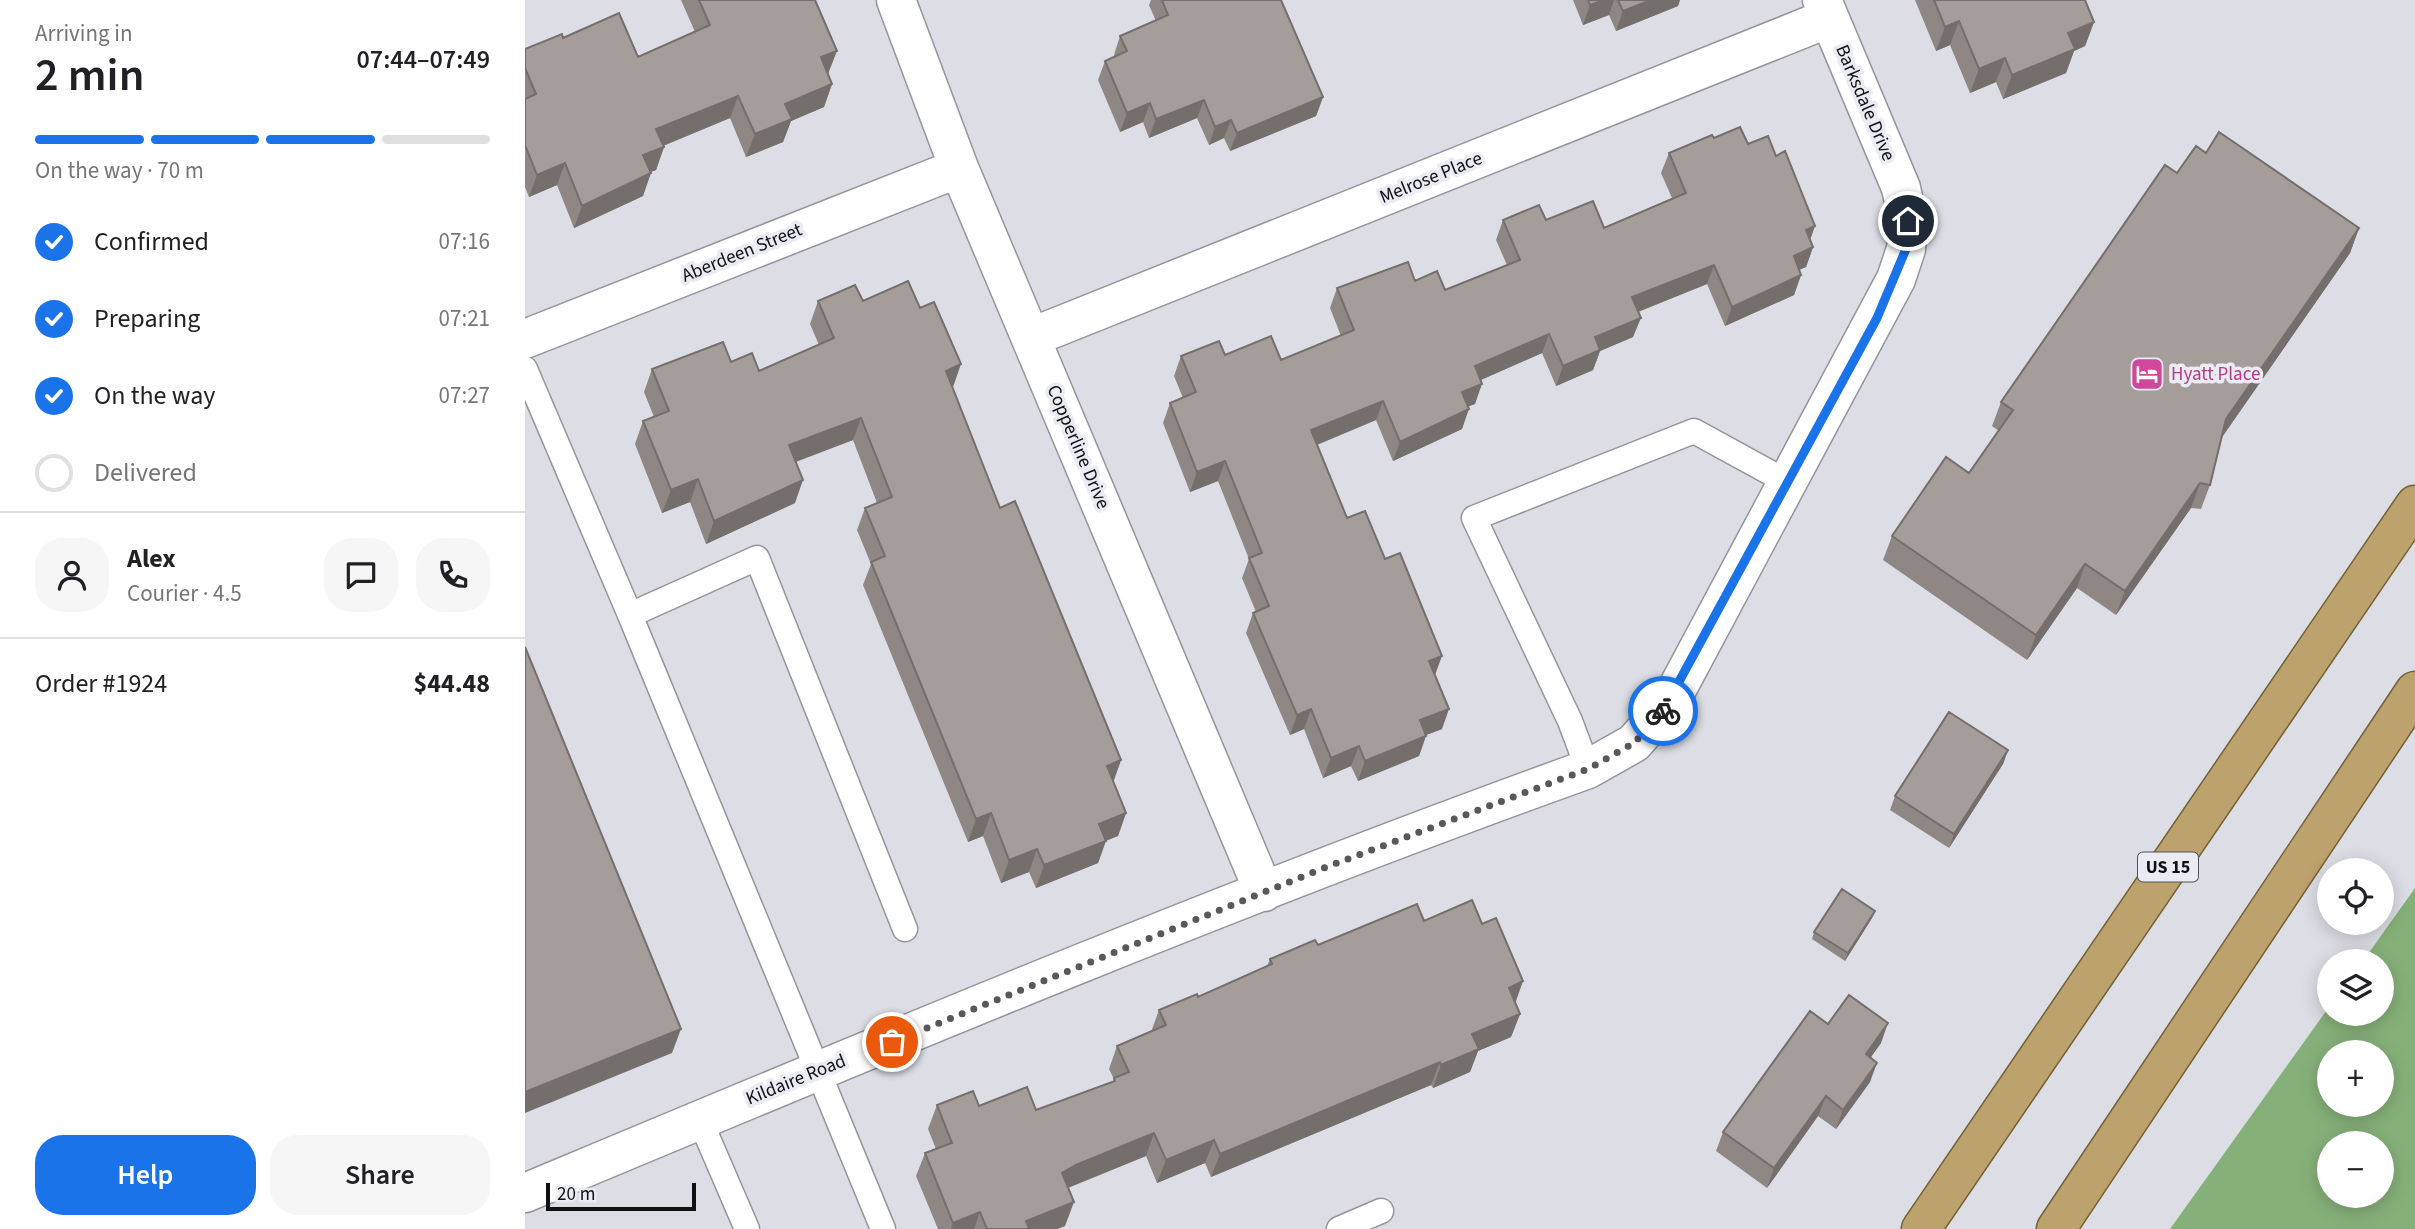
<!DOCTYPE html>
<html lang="en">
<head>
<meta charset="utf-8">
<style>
	:root { --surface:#fff; --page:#f6f6f6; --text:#202124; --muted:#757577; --line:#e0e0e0; --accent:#1a73e8 }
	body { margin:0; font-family:"Source Sans 3",sans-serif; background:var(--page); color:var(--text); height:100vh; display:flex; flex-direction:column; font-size:26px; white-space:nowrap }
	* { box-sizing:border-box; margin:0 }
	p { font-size:23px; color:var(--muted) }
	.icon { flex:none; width:38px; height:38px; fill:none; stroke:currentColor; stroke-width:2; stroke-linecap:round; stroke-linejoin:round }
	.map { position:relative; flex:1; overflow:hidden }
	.side { display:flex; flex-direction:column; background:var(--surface); width:525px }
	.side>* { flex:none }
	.buttons { position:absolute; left:1792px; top:858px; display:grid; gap:14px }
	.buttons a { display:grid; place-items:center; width:77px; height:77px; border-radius:50%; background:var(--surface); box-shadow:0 4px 18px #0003; font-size:35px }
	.scale { position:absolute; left:21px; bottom:18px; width:150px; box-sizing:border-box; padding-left:7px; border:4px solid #101012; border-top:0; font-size:19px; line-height:24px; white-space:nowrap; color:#101012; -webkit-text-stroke:5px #eaebf3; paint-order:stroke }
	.pin { position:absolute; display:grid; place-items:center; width:60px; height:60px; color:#fff; margin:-30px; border:4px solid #fff; border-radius:50%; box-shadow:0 2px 7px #0007 }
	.courier { position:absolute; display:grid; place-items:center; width:70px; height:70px; margin:-35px; border:5px solid #1a73e8; border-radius:50%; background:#fff; color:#222; box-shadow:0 2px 9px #0007 }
	.head em { font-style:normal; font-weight:600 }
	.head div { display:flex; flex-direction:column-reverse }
	.head { display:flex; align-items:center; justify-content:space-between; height:119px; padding:0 35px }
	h1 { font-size:46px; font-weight:600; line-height:52px }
	.bar { display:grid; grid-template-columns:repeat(4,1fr); gap:10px 7px; align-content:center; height:84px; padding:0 35px }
	.bar i { height:9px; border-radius:5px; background:var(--line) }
	.bar .on { background:var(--accent) }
	.bar p { grid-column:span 4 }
	.line { display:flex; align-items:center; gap:18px; padding:0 35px; border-top:2px solid var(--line) }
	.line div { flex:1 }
	.round { display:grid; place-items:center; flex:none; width:74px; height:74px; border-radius:28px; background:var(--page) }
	ol { padding:0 35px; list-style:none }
	li { display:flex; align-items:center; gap:21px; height:77px }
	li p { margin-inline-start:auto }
	li .icon { padding:7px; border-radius:50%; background:var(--accent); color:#fff; stroke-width:4 }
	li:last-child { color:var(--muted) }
	li i { width:38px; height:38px; border:4px solid var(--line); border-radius:50% }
	.primary-button { display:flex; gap:14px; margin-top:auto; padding:14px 35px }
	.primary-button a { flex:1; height:80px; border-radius:28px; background:var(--accent); color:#fff; font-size:28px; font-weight:600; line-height:80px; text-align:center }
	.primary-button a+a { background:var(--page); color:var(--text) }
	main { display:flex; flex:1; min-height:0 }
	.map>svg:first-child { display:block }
</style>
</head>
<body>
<main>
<section class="side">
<div class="head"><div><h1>2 min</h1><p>Arriving in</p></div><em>07:44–07:49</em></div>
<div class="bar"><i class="on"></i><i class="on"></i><i class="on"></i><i></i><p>On the way · 70 m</p></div>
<ol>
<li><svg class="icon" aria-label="check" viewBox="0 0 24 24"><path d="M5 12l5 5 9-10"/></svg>Confirmed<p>07:16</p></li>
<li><svg class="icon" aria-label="check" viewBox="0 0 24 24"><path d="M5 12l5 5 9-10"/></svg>Preparing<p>07:21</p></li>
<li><svg class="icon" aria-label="check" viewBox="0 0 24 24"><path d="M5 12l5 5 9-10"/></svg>On the way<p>07:27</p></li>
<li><i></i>Delivered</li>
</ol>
<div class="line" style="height:126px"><a class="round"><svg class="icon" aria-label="person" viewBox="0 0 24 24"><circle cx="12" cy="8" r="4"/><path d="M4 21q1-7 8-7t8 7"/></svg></a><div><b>Alex</b><p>Courier · 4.5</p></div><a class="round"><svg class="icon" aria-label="chat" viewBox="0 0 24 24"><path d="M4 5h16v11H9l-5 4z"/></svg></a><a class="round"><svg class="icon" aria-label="phone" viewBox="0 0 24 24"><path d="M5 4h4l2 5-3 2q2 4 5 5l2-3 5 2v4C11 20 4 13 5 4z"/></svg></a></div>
<div class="line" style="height:91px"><div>Order #1924</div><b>$44.48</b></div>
<div class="primary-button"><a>Help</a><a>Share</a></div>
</section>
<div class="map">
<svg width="1890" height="1229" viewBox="0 0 1890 1229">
	<rect width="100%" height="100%" fill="#dddee5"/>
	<path fill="#86b079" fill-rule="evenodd" d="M1890 888V1229H1645L1804 1007V1013H1857V961H1838ZM1804 1052H1857V1104H1804ZM1804 1143H1857V1195H1804Z"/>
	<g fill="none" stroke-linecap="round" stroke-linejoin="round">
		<defs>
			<path id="service" d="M0 369 105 615 232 558 380 929
				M105 615 358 1229
				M1063 769 1045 721 949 518 1169 431 1262 482
				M175 1120 222 1229
				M814 1229 856 1211"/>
			<path id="minor" d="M371 0 434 168 739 892
				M507 337 1304 18
				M0 339 434 168
				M0 1193C352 1046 704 898 1063 769L1109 743 1145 702 1371 279 1381 249 1383 221 1376 188 1297 0"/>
			<path id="trunk" d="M1396 1229 1890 505
				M1531 1229 1890 691"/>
		</defs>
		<use href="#service" stroke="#94959c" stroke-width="27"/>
		<use href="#minor" stroke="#94959c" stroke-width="41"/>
		<use href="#trunk" stroke="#756035" stroke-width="41"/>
		<use href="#service" stroke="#fff" stroke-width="24"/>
		<use href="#minor" stroke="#fff" stroke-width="38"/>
		<use href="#trunk" stroke="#bca26c" stroke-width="38"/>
	</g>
	<path fill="#8e8784" d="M156 0H290L303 74 307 84 299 107 266 121 258 142 221 157 205 118 138 146 139 147 131 170 125 172 118 196 49 228 32 185 4 197 0 187V49L38 38 113 57 170 32Z
		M626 0H756L798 97 791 116 705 151 699 138 684 145 672 118 624 138 618 122 595 132 573 80 580 61 590 57 589 55 595 36 631 21 624 5Z
		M1048 0H1155L1153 6 1091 31 1084 15 1058 25Z
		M1390 0H1560L1569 22 1560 46 1549 51 1541 73 1478 99 1471 82 1445 93 1425 45 1411 51Z
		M1189 138 1223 144 1285 240 1288 247 1281 267 1274 270 1276 275 1269 295 1200 326 1182 284 1113 312 1108 337 1075 351 1068 370 1031 386 1017 353 956 380 950 404 943 406 937 429 868 461 851 420 792 445 822 518 860 559 910 675 917 729 901 735 894 756 833 781 826 766 798 778 779 729 765 735 721 633 728 613 731 612 717 578 724 559 693 481 665 492 638 423 645 403 658 398 649 376 656 356 700 355 756 360 816 336 805 308 812 288 890 281 920 290 982 265 971 240 978 220H1021L1079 228 1147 198 1136 173 1144 153Z
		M1652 173 1834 228 1825 253 1697 437 1685 485 1676 509 1666 508 1591 615 1552 588 1502 660 1358 560 1367 536 1444 473 1474 431 1467 426 1476 402Z
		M293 301H338L427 387 475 508 596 760 588 782 601 813 593 836 581 840 573 863 511 888 504 872 476 883 458 836 443 842 338 585 346 564 332 530 340 508 352 503 328 440 271 462 270 503 181 544 165 502 137 513 110 444 118 421 129 417 119 392 127 369 206 362 234 371 294 345 285 324Z
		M1483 750 1478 764 1424 848 1365 810 1370 796Z
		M1350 911 1347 918 1320 961 1287 939 1289 932Z
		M899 921 990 1003 995 1014 986 1037 953 1051 945 1072 908 1088 906 1085 686 1177 680 1163 632 1183 621 1156 543 1188 540 1226 532 1229H413L391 1176 400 1153 411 1149 403 1129 412 1105 454 1106 511 1110 588 1082 589 1079 584 1069 592 1046 626 1032 634 1010 673 997 742 966 745 959 793 945Z
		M1303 1024 1356 1043 1345 1058V1082L1311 1129 1293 1116 1242 1188 1191 1151 1198 1132Z"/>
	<path fill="#746e6c" d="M1079 0H1089L1084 15 1058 25 1065 5Z
		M1126 0H1155L1153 6 1091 31 1098 11Z
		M1434 21 1425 45 1411 51 1420 27Z
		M1569 22 1560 46 1549 51 1541 73 1478 99 1487 75 1543 33Z
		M312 51 303 74 296 57Z
		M1480 58 1471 82 1445 93 1454 69Z
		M307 84 299 107 266 121 258 142 221 157 230 134 260 104Z
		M213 96 205 118 123 152 131 129Z
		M798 97 791 116 705 151 712 133Z
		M679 100 672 118 624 138 631 119Z
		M625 103 618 122 595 132 602 113Z
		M706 120 699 138 684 145 690 127Z
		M139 147 131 170 110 178 118 155Z
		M40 163 32 185 4 197 12 175Z
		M126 173 118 196 49 228 57 206Z
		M1290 226 1283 246 1281 230Z
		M1834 228 1825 253 1693 443 1701 419Z
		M1288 247 1281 267 1261 275 1269 256Z
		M1189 265 1182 284 1100 317 1107 297Z
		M1276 275 1269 295 1200 326 1207 307Z
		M1116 318 1108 337 1075 351 1068 370 1031 386 1038 366 1070 337Z
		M1024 334 1017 353 942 386 950 366Z
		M436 364 428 387 421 371Z
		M957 384 950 404 929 412 937 392Z
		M858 401 851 420 779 450 786 430Z
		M944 409 937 429 868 461 875 442Z
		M336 418 328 440 256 467 264 445Z
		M700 461 693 481 665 492 672 472Z
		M173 479 165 502 137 513 146 490Z
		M278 480 270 503 181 544 189 521Z
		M1675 483 1666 508 1591 615 1600 591Z
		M1560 564 1552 588 1502 660 1511 635Z
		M917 656 910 675 904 661Z
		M786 709 779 729 765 735 772 715Z
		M924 709 917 729 888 740 895 720Z
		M901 736 894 756 833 781 840 761Z
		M834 746 826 766 798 778 806 758Z
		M1483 750 1478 764 1424 848 1429 834Z
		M596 760 588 783 582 766Z
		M466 813 458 836 443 842 451 819Z
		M601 813 593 836 566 847 574 824Z
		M581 841 573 863 511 888 519 865Z
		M512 849 504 872 476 883 484 860Z
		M1350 911 1347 918 1320 961 1323 953Z
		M998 981 990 1004 984 988Z
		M995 1014 986 1037 953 1051 945 1072 908 1088 916 1065 947 1034Z
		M1363 1023 1356 1043 1334 1074 1341 1054Z
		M156 1029 147 1053 0 1113V1092Z
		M915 1062 906 1085 686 1177 695 1154Z
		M1352 1063 1345 1082 1311 1129 1318 1110Z
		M1301 1096 1293 1116 1242 1188 1249 1168Z
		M629 1133 621 1156 542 1188 537 1173 551 1165Z
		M689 1140 680 1163 632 1183 641 1160Z
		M549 1202 540 1226 532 1229H498L501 1221Z
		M455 1212 449 1229H426L428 1223Z"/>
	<path fill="#a59d9a" stroke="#746e6c" stroke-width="2" d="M174 0H290L312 51 296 57 307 84 260 104 267 119 230 134 213 96 131 129 139 147 118 155 126 173 57 206 40 163 12 175 0 145V99L11 94 0 68V49L37 34 38 38 94 13 113 57 185 25Z
		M637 0H756L798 97 712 133 706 120 690 127 679 100 631 119 625 103 602 113 580 61 602 51 595 36 643 15Z
		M1063 0H1079L1065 5Z
		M1093 0H1126L1098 11Z
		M1409 0H1560L1569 22 1543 33 1550 49 1487 75 1480 58 1454 69 1434 21 1420 27Z
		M1215 127 1223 144 1243 136 1251 156 1260 151 1290 226 1281 230 1288 247 1269 256 1276 275 1207 307 1189 265 1107 297 1116 318 1070 337 1075 350 1038 366 1024 334 950 366 957 384 937 392 944 409 875 442 858 401 786 430 822 518 840 511 860 559 875 553 917 656 904 661 924 709 895 720 901 736 840 761 834 746 806 758 786 709 772 715 728 613 744 606 724 558 737 553 700 461 672 472 645 403 671 392 656 356 694 341 700 355 746 336 756 360 829 330 812 288 883 262 890 281 912 271 920 290 995 260 978 220 1014 205 1021 220 1068 201 1079 228 1161 193 1144 153 1187 135 1189 138Z
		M1694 132 1834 228 1701 419 1685 485 1675 483 1600 591 1560 564 1511 635 1367 536 1421 457 1444 473 1488 410 1476 402 1640 165 1652 173 1671 146 1681 153Z
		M383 281 395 308 409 302 436 364 421 371 475 508 490 501 596 760 582 766 601 813 574 824 581 841 519 865 512 849 484 860 466 813 451 819 346 562 360 556 340 508 367 497 336 418 264 445 278 480 189 521 173 479 146 490 118 421 144 411 127 369 198 342 206 362 227 353 234 371 309 338 293 301 330 285 338 301Z
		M0 647 156 1029 0 1092Z
		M1424 712 1483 750 1429 834 1370 796Z
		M1317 889 1350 911 1323 953 1289 932Z
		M947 900 957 924 971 918 998 981 984 988 995 1014 947 1034 954 1049 916 1065 915 1062 695 1154 689 1140 641 1160 629 1133 551 1165 537 1173 549 1202 501 1221 504 1229H462L455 1212 428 1223 400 1153 427 1143 412 1105 448 1091 454 1106 502 1087 511 1110 590 1081 589 1078 604 1072 592 1046 641 1025 634 1010 672 994 673 997 747 964 745 959 790 940 793 945 892 904 899 921Z
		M1324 995 1363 1023 1341 1054 1352 1063 1318 1110 1301 1096 1249 1168 1198 1132 1285 1011 1303 1024Z"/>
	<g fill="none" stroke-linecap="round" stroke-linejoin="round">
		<path stroke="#58585c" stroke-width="7" stroke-dasharray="0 12.6" d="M367 1042 804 866 1063 769 1109 743 1138 711"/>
		<path stroke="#1a73e8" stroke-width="9" d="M1138 711 1352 318 1381 249 1383 221"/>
	</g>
	<defs>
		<symbol id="hotel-square" viewBox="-11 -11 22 22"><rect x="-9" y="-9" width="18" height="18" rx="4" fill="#d1479c" stroke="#eaebf3"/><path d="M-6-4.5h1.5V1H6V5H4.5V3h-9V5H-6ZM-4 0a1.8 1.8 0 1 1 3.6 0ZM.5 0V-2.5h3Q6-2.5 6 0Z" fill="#fff"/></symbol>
	</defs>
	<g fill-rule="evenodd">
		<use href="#hotel-square" x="1603" y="355" width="38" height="38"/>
	</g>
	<g text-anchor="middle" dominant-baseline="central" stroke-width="7" stroke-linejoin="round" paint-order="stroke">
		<rect fill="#eaebf3" stroke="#515256" stroke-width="2" x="1613" y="852.5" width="60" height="29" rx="5"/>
		<g font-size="18" font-weight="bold" fill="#101012">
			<text x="1643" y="867">US 15</text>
		</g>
		<g font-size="19" fill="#101012" stroke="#eaebf3">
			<text transform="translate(1340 103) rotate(67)">Barksdale Drive</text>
			<text transform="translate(906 178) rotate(-22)">Melrose Place</text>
			<text transform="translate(217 253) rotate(-22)">Aberdeen Street</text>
			<text transform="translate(553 447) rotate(67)">Copperline Drive</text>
			<text transform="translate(271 1080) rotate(-22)">Kildaire Road</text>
		</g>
		<g font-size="19" fill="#b23c85" stroke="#eaebf3" text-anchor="start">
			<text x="1646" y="374">Hyatt Place</text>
		</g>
	</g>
</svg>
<div class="buttons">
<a><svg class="icon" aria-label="locate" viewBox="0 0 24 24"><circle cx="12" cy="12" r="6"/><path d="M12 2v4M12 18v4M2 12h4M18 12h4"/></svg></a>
<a><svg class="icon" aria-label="layers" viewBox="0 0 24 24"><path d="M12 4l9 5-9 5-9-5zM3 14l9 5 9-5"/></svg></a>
<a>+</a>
<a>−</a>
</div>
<div class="scale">20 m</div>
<div class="pin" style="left:367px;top:1042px;background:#ea580c"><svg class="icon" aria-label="bag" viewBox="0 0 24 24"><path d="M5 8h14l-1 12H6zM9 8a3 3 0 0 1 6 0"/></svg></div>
<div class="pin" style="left:1383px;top:221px;background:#1f2937"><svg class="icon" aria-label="home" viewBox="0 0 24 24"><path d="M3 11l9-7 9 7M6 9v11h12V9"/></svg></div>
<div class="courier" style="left:1138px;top:711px"><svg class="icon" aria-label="bike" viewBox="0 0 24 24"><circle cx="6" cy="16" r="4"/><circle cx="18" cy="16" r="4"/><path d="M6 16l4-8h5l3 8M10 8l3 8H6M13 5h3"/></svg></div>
</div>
</main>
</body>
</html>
